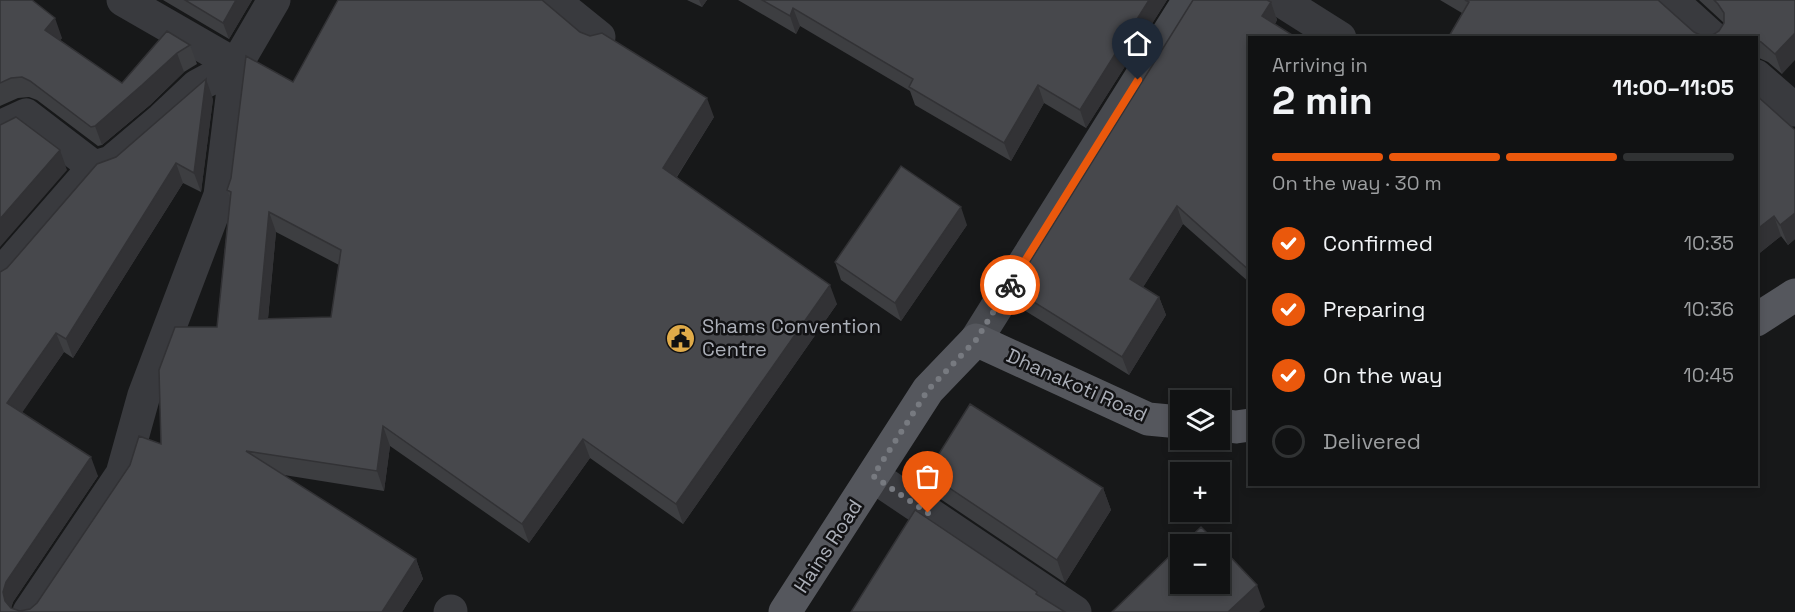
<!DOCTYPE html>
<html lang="en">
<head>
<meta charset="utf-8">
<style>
	:root { --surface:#111213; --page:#1e2021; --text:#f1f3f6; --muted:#9c9ea0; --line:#303233; --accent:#ea580c }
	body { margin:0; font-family:"Space Grotesk",sans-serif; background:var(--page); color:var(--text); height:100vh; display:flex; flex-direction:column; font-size:22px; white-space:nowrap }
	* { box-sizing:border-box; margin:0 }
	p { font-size:20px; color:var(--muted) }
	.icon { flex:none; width:33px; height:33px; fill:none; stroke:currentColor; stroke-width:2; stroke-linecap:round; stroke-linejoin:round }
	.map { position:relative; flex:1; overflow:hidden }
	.side { position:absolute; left:1248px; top:36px; width:510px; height:450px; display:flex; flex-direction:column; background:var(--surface); border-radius:0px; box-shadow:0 3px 9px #0003,0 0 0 2px var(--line) }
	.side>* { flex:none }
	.buttons { position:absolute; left:1170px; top:390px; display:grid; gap:12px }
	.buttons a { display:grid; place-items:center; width:60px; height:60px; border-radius:0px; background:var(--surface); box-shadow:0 3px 9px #0003,0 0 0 2px var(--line); font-size:30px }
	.pin { position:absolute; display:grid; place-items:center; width:51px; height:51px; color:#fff; margin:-62px -26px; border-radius:50% 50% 50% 0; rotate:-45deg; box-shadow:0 0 6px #0007 }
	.pin .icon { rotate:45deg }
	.courier { position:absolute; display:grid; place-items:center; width:60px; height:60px; margin:-30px; border:4px solid #ea580c; border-radius:50%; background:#fff; color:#222; box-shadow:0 2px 8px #0007 }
	.headline em { font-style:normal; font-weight:800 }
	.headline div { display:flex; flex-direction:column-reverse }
	.headline { display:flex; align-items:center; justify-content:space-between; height:102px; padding:0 24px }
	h1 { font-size:39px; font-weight:800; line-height:45px }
	.bar { display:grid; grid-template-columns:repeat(4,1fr); gap:9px 6px; align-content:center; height:72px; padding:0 24px }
	.bar i { height:8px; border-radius:4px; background:var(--line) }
	.bar .selected { background:var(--accent) }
	.bar p { grid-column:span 4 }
	ol { padding:0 24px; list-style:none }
	li { display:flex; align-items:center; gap:18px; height:66px }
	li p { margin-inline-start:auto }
	li .icon { padding:6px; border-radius:50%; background:var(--accent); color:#fff; stroke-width:4 }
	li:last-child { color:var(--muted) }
	li i { width:33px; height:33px; border:3px solid var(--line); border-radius:50% }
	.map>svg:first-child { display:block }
</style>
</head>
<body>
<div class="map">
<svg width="1795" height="612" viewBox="0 0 1795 612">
	<rect width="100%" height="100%" fill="#171819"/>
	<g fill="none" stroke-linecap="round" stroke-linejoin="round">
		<path stroke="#393a3e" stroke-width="33" d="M553 0 599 37
			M1280 0 1340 38
			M1671 0 1713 38
			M1756 76 1795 110
			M0 127 26 115 94 167
			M0 275 94 167 111 162 162 119 197 86 236 65 274 0
			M873 476 1075 612
			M29 612 122 474 144 395 220 195 236 65 123 0
			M450 612 451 611"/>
		<path stroke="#47494e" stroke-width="33" d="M976 340 1189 0"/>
		<path stroke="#55575d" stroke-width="33" d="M1756 320 1795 295
			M1220 425 1236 427 1250 425
			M785 612 928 390 976 340 1148 419 1180 422"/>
	</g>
	<path fill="#3d3e41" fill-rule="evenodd" d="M0 0 62 38 60 40 122 83 190 45 197 64 184 72 150 105 102 145 98 146 37 100 29 97 18 98 0 106Z
		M163 0H252L229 39Z
		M687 0H707L702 7Z
		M738 0H1167L1086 128 1044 103 1011 161 915 105 910 91 800 26 796 34Z
		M1193 0H1267L1271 2 1277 20 1275 24 1297 38H1250V283L1183 224 1143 287 1159 297 1166 315 1129 375 1019 307 1013 289Z
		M1440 0H1658L1694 32 1702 36H1711L1719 31 1724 23 1699 0H1795L1782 74 1768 62 1759 58H1756V38H1448L1462 13Z
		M580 32 714 117 677 177 837 304 683 524 590 458 529 543 390 446 384 491 284 475 416 559 423 579 402 612H0L7 268 116 157 213 99 201 192 183 183 73 358 64 352 22 412 98 476 13 602 11 608 20 611 30 609 37 603 161 444 217 327 230 198 227 190 293 82ZM276 232 339 265 331 317 268 319Z
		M1795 130V239L1788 245 1781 236 1756 256Z
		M967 225 901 321 841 280 835 262Z
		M927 473 1103 488 1111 510 1065 583 936 496Z"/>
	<path fill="#323235" d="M236 0H252L229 39 223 23Z
		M699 0H707L702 7Z
		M1149 0H1167L1086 128 1080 110Z
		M1271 2 1277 20 1269 34 1262 16Z
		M793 8 800 26 796 34 790 16Z
		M55 18 62 38 52 49 45 30Z
		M1795 33V60L1782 74 1775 54Z
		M177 53 184 72 150 105 102 145 95 126Z
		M206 79 213 99 201 192 194 173Z
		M1038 85 1044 103 1011 161 1004 143Z
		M707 98 714 117 670 187 663 168Z
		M60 150 67 170 0 247V219Z
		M176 163 183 183 73 358 66 339Z
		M1177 206 1183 224 1137 297 1130 279Z
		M961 207 967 225 901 321 895 303Z
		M269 212 276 232 266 339 259 319Z
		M1795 213V239L1788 245 1780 225Z
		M1774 216 1781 236 1756 256V230Z
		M830 285 837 304 683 524 676 504Z
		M1159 297 1166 315 1129 375 1122 357Z
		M56 333 64 352 15 423 7 403Z
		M383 426 390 446 384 491 377 471Z
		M583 439 590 458 529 543 522 524Z
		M91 457 98 476 13 602 10 611 5 601 3 592 6 582Z
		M1103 488 1111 510 1065 583 1057 560Z
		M416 559 423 579 402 612H382Z
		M1257 585 1265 607 1259 612H1228Z"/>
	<path fill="#47484c" stroke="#323235" stroke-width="1.5" fill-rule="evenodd" d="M0 0H32L55 18 45 30 122 83 167 31 190 45 177 53 142 85 95 126 91 127 30 81 22 77 11 78 0 83Z
		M185 0H236L223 23Z
		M338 0H542L580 32 590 36 602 33 707 98 663 168 830 285 676 504 583 439 522 524 383 426 377 471 246 451 416 559 382 612H0V272L7 268 97 164 116 157 206 79 194 173 176 163 66 339 56 333 7 403 91 457 6 582 3 592 5 601 11 608 20 611 30 609 37 603 130 465 139 436 161 444 159 370 175 327H217L231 192 227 190 231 178 246 56 293 82ZM269 212 341 250 331 317 259 319Z
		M762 0H1149L1080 110 1038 85 1004 143 909 87 913 79 793 8 790 16Z
		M1193 0H1267L1271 2 1262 16 1297 38H1250V271L1177 206 1130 279 1159 297 1122 357 1013 289Z
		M1465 0H1658L1694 32 1702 36H1711L1719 31 1724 23V13L1718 4 1714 0H1795V33L1775 54 1761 42 1756 40V38H1448L1469 2Z
		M1756 95 1795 130V213L1780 225 1774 216 1756 230Z
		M16 117 60 150 0 219V125Z
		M901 166 961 207 895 303 835 262Z
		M970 404 1103 488 1057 560 927 473Z
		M915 510 1037 592 1036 594 1065 612H851Z
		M1201 527 1218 544H1183Z
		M1180 546V584H1220V546L1257 585 1228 612H1112Z"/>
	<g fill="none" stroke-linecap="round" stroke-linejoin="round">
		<path stroke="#777a80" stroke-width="6" stroke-dasharray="0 10.8" d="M928 513 873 476 928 390 976 340 1010 285"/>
		<path stroke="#ea580c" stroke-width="8" d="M1010 285 1138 80"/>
	</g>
	<defs>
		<symbol id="civic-disc" viewBox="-11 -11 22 22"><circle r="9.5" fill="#e0ab49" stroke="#121214"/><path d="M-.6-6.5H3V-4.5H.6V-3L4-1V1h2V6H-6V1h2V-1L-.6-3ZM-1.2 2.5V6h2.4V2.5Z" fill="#111"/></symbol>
	</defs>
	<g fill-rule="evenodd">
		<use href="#civic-disc" x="664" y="322" width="33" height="33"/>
	</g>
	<g text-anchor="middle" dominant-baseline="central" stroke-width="5" stroke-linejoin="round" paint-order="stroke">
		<g font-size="20" fill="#abafb8" stroke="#121214" text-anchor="start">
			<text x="702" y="326">Shams Convention<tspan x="702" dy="23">Centre</tspan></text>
		</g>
		<g font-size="20" fill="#abafb8" stroke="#121214">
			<text transform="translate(1077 385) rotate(24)">Dhanakoti Road</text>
			<text transform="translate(828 546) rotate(-57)">Hains Road</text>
		</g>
	</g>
</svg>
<div class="buttons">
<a><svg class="icon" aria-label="layers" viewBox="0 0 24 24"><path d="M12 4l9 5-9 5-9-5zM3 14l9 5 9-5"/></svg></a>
<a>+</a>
<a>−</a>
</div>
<div class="pin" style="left:928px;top:513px;background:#ea580c"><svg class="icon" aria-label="bag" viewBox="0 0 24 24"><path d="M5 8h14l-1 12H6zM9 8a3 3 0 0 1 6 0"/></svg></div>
<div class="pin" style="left:1138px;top:80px;background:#1f2937"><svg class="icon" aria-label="home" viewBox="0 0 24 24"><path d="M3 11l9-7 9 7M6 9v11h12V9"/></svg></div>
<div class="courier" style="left:1010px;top:285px"><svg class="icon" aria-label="bike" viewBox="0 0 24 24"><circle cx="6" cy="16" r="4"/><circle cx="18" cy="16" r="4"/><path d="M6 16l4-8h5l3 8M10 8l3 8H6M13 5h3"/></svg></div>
<section class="side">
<div class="headline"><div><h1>2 min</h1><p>Arriving in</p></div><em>11:00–11:05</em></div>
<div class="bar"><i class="selected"></i><i class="selected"></i><i class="selected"></i><i></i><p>On the way · 30 m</p></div>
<ol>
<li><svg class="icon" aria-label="check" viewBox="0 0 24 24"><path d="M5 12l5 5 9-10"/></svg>Confirmed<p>10:35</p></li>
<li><svg class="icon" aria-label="check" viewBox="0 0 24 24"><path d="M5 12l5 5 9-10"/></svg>Preparing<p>10:36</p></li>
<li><svg class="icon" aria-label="check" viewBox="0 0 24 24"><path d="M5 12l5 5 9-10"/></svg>On the way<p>10:45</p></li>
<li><i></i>Delivered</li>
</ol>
</section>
</div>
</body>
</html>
